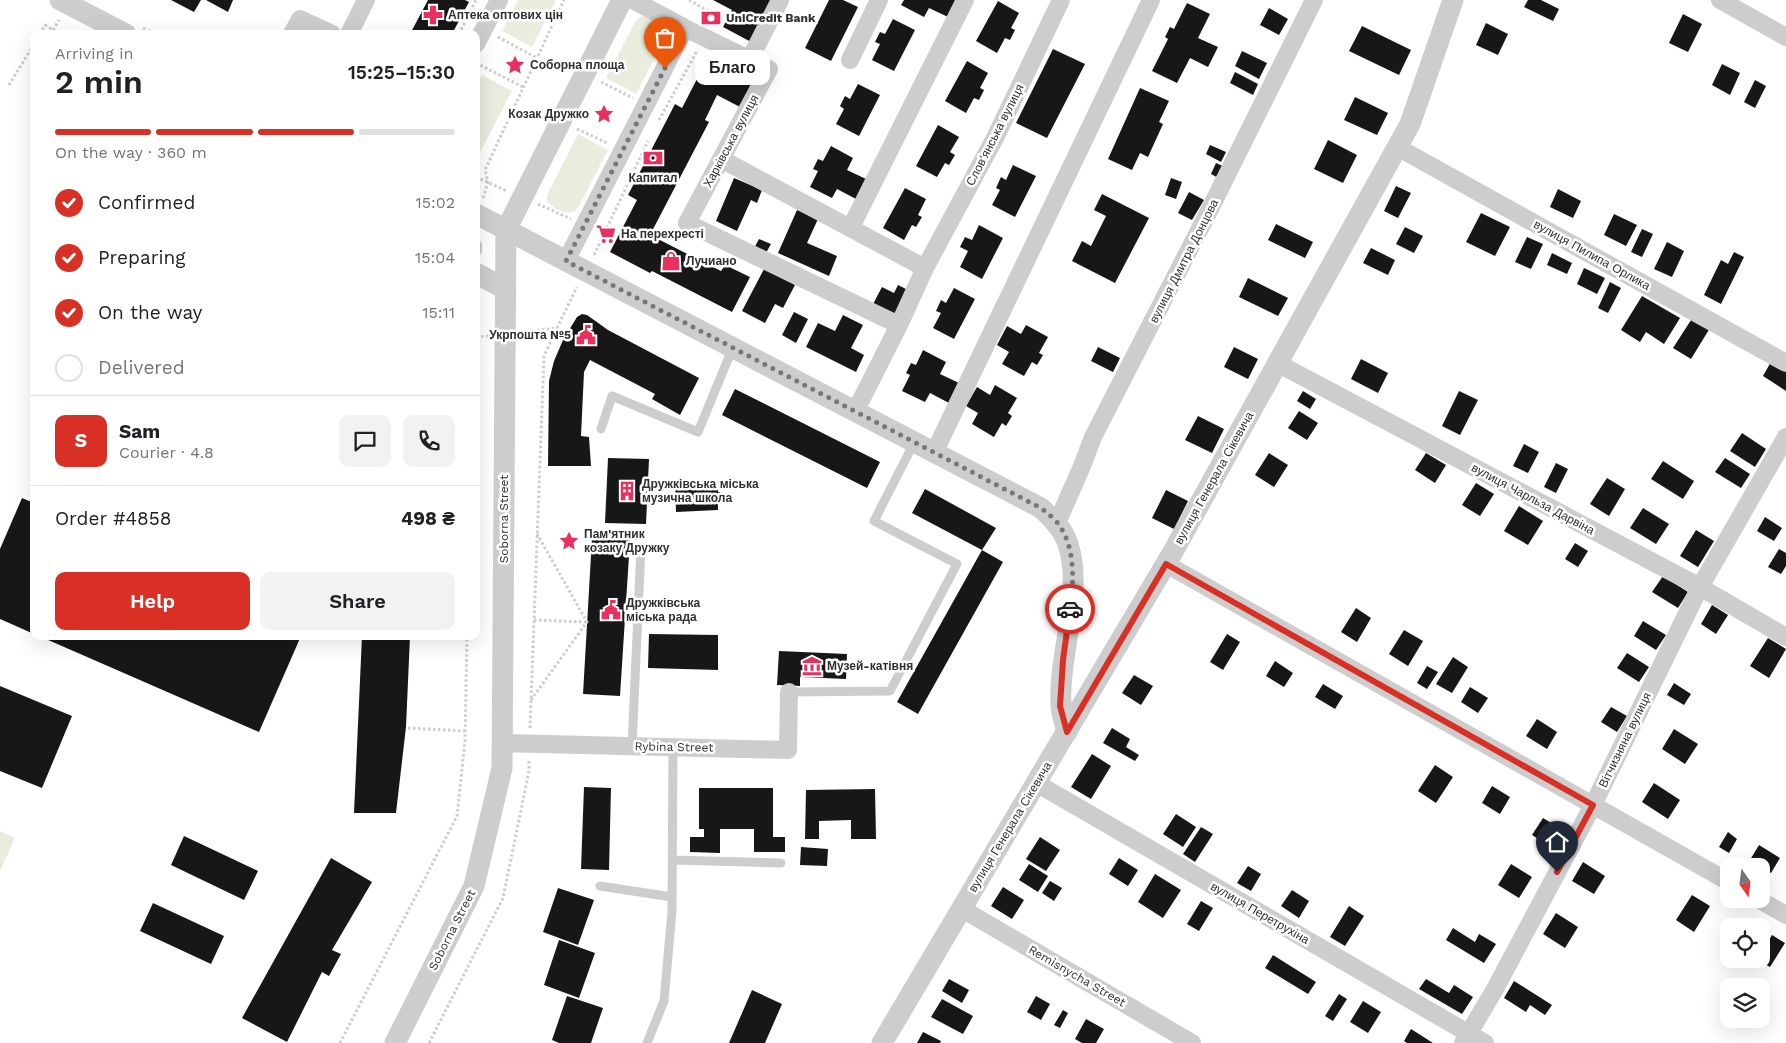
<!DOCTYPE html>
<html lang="en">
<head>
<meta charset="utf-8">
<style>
	:root { --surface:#fff; --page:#f2f2f2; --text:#202124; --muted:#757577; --line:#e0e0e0; --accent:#d93025 }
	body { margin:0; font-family:"Work Sans",sans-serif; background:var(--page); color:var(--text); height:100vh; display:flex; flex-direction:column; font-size:19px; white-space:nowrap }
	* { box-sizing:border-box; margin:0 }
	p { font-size:16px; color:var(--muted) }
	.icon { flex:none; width:28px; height:28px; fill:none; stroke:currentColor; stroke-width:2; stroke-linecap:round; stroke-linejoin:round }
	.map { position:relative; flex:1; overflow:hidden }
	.sheet { position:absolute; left:30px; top:30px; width:450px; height:610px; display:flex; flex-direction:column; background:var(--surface); border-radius:10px; box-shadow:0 5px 20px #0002 }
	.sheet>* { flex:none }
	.needle { width:32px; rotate:166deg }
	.tools { position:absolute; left:1720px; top:858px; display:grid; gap:10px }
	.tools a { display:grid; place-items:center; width:50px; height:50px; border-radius:10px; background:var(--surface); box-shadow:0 5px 20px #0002; font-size:25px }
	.pin { position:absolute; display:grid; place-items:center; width:42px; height:42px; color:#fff; margin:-51px -21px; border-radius:50% 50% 50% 0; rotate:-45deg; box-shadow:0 0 5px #0007 }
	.pin .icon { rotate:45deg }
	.courier { position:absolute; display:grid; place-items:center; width:50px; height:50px; margin:-25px; border:4px solid #d93025; border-radius:50%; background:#fff; color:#222; box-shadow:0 1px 6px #0007 }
	.bubble { position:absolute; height:35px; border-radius:10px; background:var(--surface); box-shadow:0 5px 20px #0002; font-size:16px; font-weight:600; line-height:35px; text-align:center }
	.overview em { font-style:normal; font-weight:600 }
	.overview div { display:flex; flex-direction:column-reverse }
	.overview { display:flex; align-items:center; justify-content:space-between; height:85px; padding:0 25px }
	h1 { font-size:32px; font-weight:600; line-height:38px }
	.bar { display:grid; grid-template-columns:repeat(4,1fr); gap:8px 5px; align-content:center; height:60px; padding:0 25px }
	.bar i { height:6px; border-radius:4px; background:var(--line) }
	.bar .active { background:var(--accent) }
	.bar p { grid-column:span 4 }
	.line { display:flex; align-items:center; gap:12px; padding:0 25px; border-top:1px solid var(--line) }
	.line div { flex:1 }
	.round { display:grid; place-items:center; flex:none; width:52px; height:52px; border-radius:10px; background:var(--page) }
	ol { padding:0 25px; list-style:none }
	li { display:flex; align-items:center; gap:15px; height:55px }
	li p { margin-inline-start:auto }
	li .icon { padding:5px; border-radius:50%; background:var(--accent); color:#fff; stroke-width:4 }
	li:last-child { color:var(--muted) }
	li i { width:28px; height:28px; border:2px solid var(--line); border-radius:50% }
	.action { display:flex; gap:10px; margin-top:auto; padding:10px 25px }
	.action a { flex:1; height:58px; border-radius:10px; background:var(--accent); color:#fff; font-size:20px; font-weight:600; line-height:58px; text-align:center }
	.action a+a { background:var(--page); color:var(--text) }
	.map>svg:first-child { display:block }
</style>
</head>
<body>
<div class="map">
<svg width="1786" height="1043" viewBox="0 0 1786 1043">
	<rect width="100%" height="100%" fill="#fff"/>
	<path fill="#e9edde" d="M518 0H556L532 47 502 31Z
		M644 15 657 18 663 27 666 36 636 94 606 78 636 20Z
		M482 75 512 91 476 160V86Z
		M578 134 608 150 579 206C571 219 555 210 547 201V195Z
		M0 831 15 838 0 871Z"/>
	<path fill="#171717" d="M171 0H201L194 12Z
		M206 0H233L228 12Z
		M428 0H465L469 2 452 34H410Z
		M713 0H776L753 43 723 27 732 10Z
		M829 0H843L858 7 831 61 805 48Z
		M904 0H957L948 17 929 8 924 17 901 5Z
		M1528 0H1541L1559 9 1553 21 1524 7Z
		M998 1 1019 13 1011 28 1015 30 1010 40 1005 38 997 53 976 41Z
		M1187 3 1210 14 1198 38 1218 47 1208 67 1190 58 1177 83 1152 71 1168 39 1165 37 1170 27 1174 29Z
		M1269 8 1288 19 1279 35 1260 25Z
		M1683 14 1702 24 1688 52 1669 43Z
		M893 19 915 30 894 71 872 60 880 44 875 42 880 32 885 34Z
		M1486 23 1508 34 1498 55 1476 45Z
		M1362 26 1411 50 1399 75 1349 51Z
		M1053 49 1085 64 1047 138 1016 123Z
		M712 50 757 73 740 107 717 95 705 120 709 122 650 235 721 271 725 265 750 277 732 312 652 271 650 273 610 252 637 200 628 195 675 104 682 108Z
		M1242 51 1267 63 1259 79 1235 66Z
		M967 61 988 73 980 88 984 90 979 100 974 98 966 113 945 101Z
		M1722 64 1740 73 1730 95 1712 85Z
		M1235 72 1258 84 1253 95 1230 83Z
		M1755 80 1766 86 1755 108 1744 102Z
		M858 84 880 95 859 136 836 124 844 109 840 106 845 96 850 99Z
		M1140 88 1169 101 1159 122 1163 124 1148 157 1140 153 1132 170 1108 159Z
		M1355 97 1388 113 1377 135 1344 120Z
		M938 125 959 137 950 152 955 155 949 165 945 163 937 177 916 166Z
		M1328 140 1357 155 1343 183 1314 169Z
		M1210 145 1226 152 1221 162 1206 154Z
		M831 146 853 158 847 170 866 179 856 199 837 189 832 198 810 187 818 171 813 169 818 159 823 161Z
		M1216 163 1225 167 1220 179 1211 174Z
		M1013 165 1036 176 1015 217 992 205 1000 190 996 188 1001 177 1006 180Z
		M734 178 762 190 757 203 751 200 737 231 716 221Z
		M1171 178 1182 182 1176 199 1165 195Z
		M1396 186 1411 193 1398 218 1384 211Z
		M905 188 926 199 918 215 922 217 916 227 912 225 904 240 883 228Z
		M1558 189 1581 201 1573 218 1550 207Z
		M1189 192 1204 200 1192 220 1178 213Z
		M1102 194 1149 218 1115 283 1072 261 1082 241 1091 246 1106 216 1094 210Z
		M797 210 818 219 807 243 837 256 829 276 778 253Z
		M1481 213 1510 227 1495 256 1466 242Z
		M1614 214 1637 225 1626 246 1604 235Z
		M1276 224 1313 242 1305 258 1268 240Z
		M979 225 1003 238 982 279 960 267 968 251 960 247 965 237 972 240Z
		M1405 227 1423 236 1414 253 1396 244Z
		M1642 229 1653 234 1642 257 1631 252Z
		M1527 237 1543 244 1531 269 1515 262Z
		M759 239 771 244 763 258 752 252Z
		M1667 242 1684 251 1672 277 1654 269Z
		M1371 248 1395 260 1388 275 1363 263Z
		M1734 252 1744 257 1721 304 1704 295 1721 260 1728 264Z
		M1552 253 1572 263 1567 274 1547 265Z
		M1584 268 1605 278 1597 294 1577 284Z
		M764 269 795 285 783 308 775 304 765 323 742 311Z
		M1248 278 1288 298 1278 316 1239 297Z
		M1610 282 1621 288 1608 313 1598 308Z
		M898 285 908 290 894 317 872 306 882 287 894 293Z
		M954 288 975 299 954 339 933 328 941 313 936 311 941 300 946 303Z
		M1642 296 1680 318 1664 344 1646 332 1640 342 1621 330Z
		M794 312 808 319 796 343 782 335Z
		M582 314 587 315 608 330 699 378 680 415 652 399 655 394 590 360 584 372 581 436 589 437 591 466H548L549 381 554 361 563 340 577 317Z
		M843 315 863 325 851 348 864 355 856 372 806 347 818 323 835 331Z
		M1693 317 1710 328 1691 359 1673 348Z
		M1026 325 1048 337 1039 353 1043 355 1037 365 1032 362 1024 376 1002 364 1009 352 997 345 1007 326 1021 334Z
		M1098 347 1120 358 1113 372 1091 361Z
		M1234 347 1258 359 1248 379 1224 367Z
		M923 350 946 362 940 374 959 383 949 403 930 393 925 402 902 391 910 375 906 373 911 363 916 365Z
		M1361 359 1388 373 1378 393 1351 379Z
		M1772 360 1786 369V391L1763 376Z
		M995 385 1017 398 1008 413 1012 416 1006 426 1002 423 994 437 972 424 978 413 966 406 977 387 990 395Z
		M735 389 880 462 867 488 722 415Z
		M1303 391 1316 399 1310 409 1297 401Z
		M1459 391 1478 400 1460 435 1442 426Z
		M1299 411 1318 423 1307 440 1288 428Z
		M1198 416 1224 429 1212 453 1185 440Z
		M1742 433 1766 449 1755 467 1730 451Z
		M1524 444 1539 452 1528 473 1513 466Z
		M1269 453 1288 465 1274 487 1255 475Z
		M1426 453 1446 465 1435 483 1415 470Z
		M608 458 649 459 646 524 605 523Z
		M1725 458 1750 474 1741 488 1715 472Z
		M1663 461 1694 481 1683 499 1651 479Z
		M1556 463 1568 469 1556 493 1544 487Z
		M1607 478 1625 489 1609 516 1590 504Z
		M717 481 718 492H720L721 500H718V510L676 512 675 483Z
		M1476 483 1494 494 1480 516 1462 505Z
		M925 489 996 528 982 550 912 513Z
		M1166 490 1188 501 1174 529 1152 518Z
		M22 498 34 503V634L0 619V549Z
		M1519 506 1543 521 1528 545 1504 531Z
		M1643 508 1669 524 1656 544 1630 528Z
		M1765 517 1782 528 1774 541 1757 531Z
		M1696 530 1714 541 1698 567 1680 556Z
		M592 538 630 540 620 696 583 694Z
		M1575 543 1588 551 1578 567 1565 559Z
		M1779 549 1786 553V566L1781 574 1768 567Z
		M982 550 1003 562 918 714 897 702Z
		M1663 576 1688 592 1678 608 1652 592Z
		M1712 605 1728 615 1716 634 1701 624Z
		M1356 608 1371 618 1357 642 1341 632Z
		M1643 621 1666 635 1656 650 1634 636Z
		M1404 630 1423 641 1408 666 1389 654Z
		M649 634 718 635V670L648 668Z
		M1227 634 1240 642 1223 670 1210 662Z
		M39 636H301L259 732Z
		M362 636H410L406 727 396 813H354Z
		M1768 638 1786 649 1769 678 1750 666Z
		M779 651 847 654 846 679 800 677V686L777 685Z
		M1627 653 1649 667 1639 682 1617 668Z
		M1453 657 1468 667 1452 693 1436 684Z
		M1275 661 1293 673 1284 687 1266 676Z
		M1427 666 1438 672 1427 689 1417 683Z
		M1134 675 1153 686 1141 705 1122 693Z
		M1674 683 1691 694 1684 705 1667 695Z
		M1323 684 1343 696 1335 709 1315 697Z
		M0 686 72 716 42 788 0 771Z
		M1470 687 1488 698 1478 713 1461 702Z
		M1611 707 1627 716 1617 732 1601 722Z
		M1537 719 1557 732 1547 749 1526 736Z
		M1112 728 1130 739 1126 747 1139 755 1135 761 1103 743Z
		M1674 729 1698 744 1685 764 1662 749Z
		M1092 754 1111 766 1091 799 1071 787Z
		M1435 765 1453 777 1436 803 1418 791Z
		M1654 783 1680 800 1668 819 1642 802Z
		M1492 786 1510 797 1500 814 1482 803Z
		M584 787 611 788 609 870 581 869Z
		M699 788H773V837H785V852H754V829H720V853L690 852V837H704V829H699Z
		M875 789 876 839H851V820L819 821V839H805L806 790Z
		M1176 814 1196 827 1183 847 1163 834Z
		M1543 818 1563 830 1552 847 1532 835Z
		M1201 827 1213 834 1195 862 1183 854Z
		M1728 832 1737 839 1729 853 1719 847Z
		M184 836 258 871 244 900 171 865Z
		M1040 837 1060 850 1046 871 1026 859Z
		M1759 845 1780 858 1771 873 1750 860Z
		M801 847 828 849 827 866 800 865Z
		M331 858 372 882 332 950 341 954 329 976 322 972 287 1042 242 1018Z
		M1119 858 1138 870 1128 886 1109 874Z
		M1583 862 1605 876 1594 894 1572 881Z
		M1029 864 1048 876 1038 892 1019 880Z
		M1511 864 1532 877 1519 898 1498 885Z
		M1248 866 1261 874 1251 891 1237 883Z
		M1155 874 1181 890 1163 918 1138 902Z
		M1050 881 1062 888 1054 901 1042 893Z
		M1003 887 1024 900 1012 919 991 906Z
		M558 888 594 900 578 945 543 932Z
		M1292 890 1309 901 1299 918 1281 906Z
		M1692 895 1710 906 1694 932 1676 920Z
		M1201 901 1213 908 1199 931 1187 924Z
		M153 903 224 936 211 964 140 931Z
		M1349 906 1364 916 1345 946 1330 937Z
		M1556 913 1578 927 1565 948 1543 934Z
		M1453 928 1475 942 1479 934 1496 944 1484 963 1446 940Z
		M1772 935 1785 943 1770 967 1756 959H1761V953Z
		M559 940 595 953 579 998 544 985Z
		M1273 955 1316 982 1308 994 1265 968Z
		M949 979 969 990 962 1003 942 991Z
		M1426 979 1449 993 1454 985 1473 997 1462 1014 1419 989Z
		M1514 981 1552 1005 1545 1015 1530 1005 1526 1012 1504 998Z
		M752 990 782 1004 765 1043H729Z
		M1339 994 1347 999 1333 1021 1325 1016Z
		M567 996 603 1008 591 1043H559L552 1040Z
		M1036 996 1050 1004 1041 1020 1027 1012Z
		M942 999 973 1016 963 1034 931 1017Z
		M1363 1001 1381 1012 1368 1033 1350 1022Z
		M1063 1010 1068 1013 1060 1028 1054 1025Z
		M1086 1019 1104 1029 1096 1043H1082L1075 1039Z
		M1411 1029 1433 1043H1407L1404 1041Z
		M923 1032 941 1041 940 1043H917Z"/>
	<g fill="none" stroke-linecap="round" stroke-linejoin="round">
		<path stroke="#cdcdcd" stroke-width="3" stroke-dasharray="2.5 2.5" stroke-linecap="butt" d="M689 0 717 16 712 24
			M143 28 155 34
			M53 30 59 20
			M40 34 45 25 60 34
			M459 34 476 0
			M498 37 537 58
			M476 63 523 87
			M601 82 633 98
			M9 85 34 44
			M659 120 697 51
			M577 129 607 143
			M476 177 507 191
			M483 198 488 182 485 170 564 0
			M538 204 571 219
			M594 255 648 141
			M522 332 557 328 577 287
			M476 337 488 336
			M534 620 587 622
			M531 700 587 622 537 534
			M408 728 465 731
			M530 728 544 356 557 328
			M340 1043 457 816 465 741 467 636
			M429 1043 503 898 529 771V759"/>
		<path stroke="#cdcdcd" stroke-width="9" d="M601 429 612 396 698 432 733 347
			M789 692 890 691 957 564 874 521 915 441
			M632 746 641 547
			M672 860 781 863
			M600 886 672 897
			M647 1043 664 1001 672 911 673 746"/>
		<path stroke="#cdcdcd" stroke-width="12" d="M476 245V251"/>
		<path stroke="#cdcdcd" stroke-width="18" d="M1720 0 1786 37
			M685 28 769 69 687 223 899 325 856 410
			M292 34 300 19 332 34
			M349 34 366 0
			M476 44 499 0
			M750 59 780 0
			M850 60 879 0
			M1397 147 1786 363
			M721 159 925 268 899 325
			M851 227 965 0
			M566 261 685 28 633 0
			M925 268 996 136 1061 0
			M1277 363 1700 587 1786 637
			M935 451 1151 0
			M1057 523 1082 466 1093 437 1211 207 1314 0
			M1166 564 1729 882
			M503 743 788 750 789 692
			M1036 783 1485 1043
			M1758 899 1786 915
			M962 909 1192 1043
			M1463 1043 1495 989 1593 805 1700 587 1786 437"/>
		<path stroke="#cdcdcd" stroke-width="21" d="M60 0 126 34
			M476 214 1041 508C1052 518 1063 529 1068 544 1084 593 1058 654 1061 705 1061 714 1065 723 1067 732
			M476 273 505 289
			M395 1043 474 886 502 768 506 230 622 0
			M882 1043 1174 550 1410 124 1453 0"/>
	</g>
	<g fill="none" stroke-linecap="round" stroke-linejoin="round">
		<path stroke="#787878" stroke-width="5" stroke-dasharray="0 9" d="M665 68 566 261 1041 508C1046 512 1051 516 1056 521 1076 545 1074 581 1070 609"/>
		<path stroke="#d93025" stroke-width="6" d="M1070 609 1063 660 1060 706 1067 732 1166 564 1593 805 1557 872"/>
	</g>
	<defs>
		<symbol id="pharmacy-bare" viewBox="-9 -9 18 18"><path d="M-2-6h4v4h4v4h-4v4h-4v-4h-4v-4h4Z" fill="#e8315f" stroke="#fff" stroke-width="2.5" paint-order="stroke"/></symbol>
		<symbol id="bank-bare" viewBox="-9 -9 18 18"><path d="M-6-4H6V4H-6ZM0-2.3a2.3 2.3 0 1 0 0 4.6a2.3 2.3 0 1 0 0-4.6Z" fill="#e8315f" stroke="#fff" stroke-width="2.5" paint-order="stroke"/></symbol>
		<symbol id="sight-bare" viewBox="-9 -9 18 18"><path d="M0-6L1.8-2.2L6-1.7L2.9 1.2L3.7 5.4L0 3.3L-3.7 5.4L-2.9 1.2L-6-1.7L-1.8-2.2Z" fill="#e8315f" stroke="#fff" stroke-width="2.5" paint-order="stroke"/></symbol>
		<symbol id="supermarket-bare" viewBox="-9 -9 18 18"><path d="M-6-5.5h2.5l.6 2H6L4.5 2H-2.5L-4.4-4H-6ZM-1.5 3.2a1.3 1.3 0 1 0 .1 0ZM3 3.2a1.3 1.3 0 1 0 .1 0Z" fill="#e8315f" stroke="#fff" stroke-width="2.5" paint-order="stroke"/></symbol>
		<symbol id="shop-bare" viewBox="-9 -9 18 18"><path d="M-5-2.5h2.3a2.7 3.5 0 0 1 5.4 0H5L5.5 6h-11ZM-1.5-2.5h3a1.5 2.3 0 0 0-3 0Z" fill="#e8315f" stroke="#fff" stroke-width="2.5" paint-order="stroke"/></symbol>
		<symbol id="civic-bare" viewBox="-9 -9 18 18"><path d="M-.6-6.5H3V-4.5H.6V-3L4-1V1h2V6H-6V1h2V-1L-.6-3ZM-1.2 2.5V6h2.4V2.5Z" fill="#e8315f" stroke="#fff" stroke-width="2.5" paint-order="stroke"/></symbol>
		<symbol id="building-bare" viewBox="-9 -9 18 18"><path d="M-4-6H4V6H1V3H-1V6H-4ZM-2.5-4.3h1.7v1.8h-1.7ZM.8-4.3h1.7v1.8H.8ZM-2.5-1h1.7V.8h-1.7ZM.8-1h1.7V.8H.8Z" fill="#e8315f" stroke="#fff" stroke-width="2.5" paint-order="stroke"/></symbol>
		<symbol id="museum-bare" viewBox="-9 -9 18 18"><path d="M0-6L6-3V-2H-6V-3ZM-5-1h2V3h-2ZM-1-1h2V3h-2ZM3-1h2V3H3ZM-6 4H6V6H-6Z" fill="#e8315f" stroke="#fff" stroke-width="2.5" paint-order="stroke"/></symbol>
	</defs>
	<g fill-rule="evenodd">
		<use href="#pharmacy-bare" x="419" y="1" width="28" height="28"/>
		<use href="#bank-bare" x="697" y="4" width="28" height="28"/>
		<use href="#sight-bare" x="501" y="51" width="28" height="28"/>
		<use href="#sight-bare" x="590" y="100" width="28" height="28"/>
		<use href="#bank-bare" x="639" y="144" width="28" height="28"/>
		<use href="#supermarket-bare" x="592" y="220" width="28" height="28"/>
		<use href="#shop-bare" x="657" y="247" width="28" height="28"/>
		<use href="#civic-bare" x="572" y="321" width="28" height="28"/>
		<use href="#building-bare" x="613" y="477" width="28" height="28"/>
		<use href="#sight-bare" x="555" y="527" width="28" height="28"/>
		<use href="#civic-bare" x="597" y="596" width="28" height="28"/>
		<use href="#museum-bare" x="798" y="652" width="28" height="28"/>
	</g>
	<g text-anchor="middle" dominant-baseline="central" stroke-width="5" stroke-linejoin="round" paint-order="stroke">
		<g font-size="12" font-weight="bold" fill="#303030" stroke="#fff" text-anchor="start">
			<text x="448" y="15">Аптека оптових цін</text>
			<text x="726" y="18">UniCredit Bank</text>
			<text x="530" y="65">Соборна площа</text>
			<text x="589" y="114" text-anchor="end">Козак Дружко</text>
			<text x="653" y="178" text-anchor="middle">Капитал</text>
			<text x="621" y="234">На перехресті</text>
			<text x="686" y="261">Лучиано</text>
			<text x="571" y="335" text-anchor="end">Укрпошта №5</text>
			<text x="642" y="484">Дружківська міська<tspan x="642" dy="14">музична школа</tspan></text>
			<text x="584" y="534">Пам'ятник<tspan x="584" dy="14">козаку Дружку</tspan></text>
			<text x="626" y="603">Дружківська<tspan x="626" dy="14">міська рада</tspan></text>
			<text x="827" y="666">Музей-катівня</text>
		</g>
		<g font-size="12" fill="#303030" stroke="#fff">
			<text transform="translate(995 135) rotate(-63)">Слов'янська вулиця</text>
			<text transform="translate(731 141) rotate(-62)">Харківська вулиця</text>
			<text transform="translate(1592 255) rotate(29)">вулиця Пилипа Орлика</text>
			<text transform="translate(1184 261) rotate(-63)">вулиця Дмитра Донцова</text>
			<text transform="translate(1214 478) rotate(-61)">вулиця Генерала Сікевича</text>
			<text transform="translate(1533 499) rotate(28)">вулиця Чарльза Дарвіна</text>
			<text transform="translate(504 519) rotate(-90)">Soborna Street</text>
			<text transform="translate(1625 740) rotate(-64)">Вітчизняна вулиця</text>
			<text transform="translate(674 747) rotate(1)">Rybina Street</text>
			<text transform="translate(1010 827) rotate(-59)">вулиця Генерала Сікевича</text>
			<text transform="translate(1260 913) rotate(30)">вулиця Перетрухіна</text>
			<text transform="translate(452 930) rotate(-63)">Soborna Street</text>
			<text transform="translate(1077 976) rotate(30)">Remisnycha Street</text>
		</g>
	</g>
</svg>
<div class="tools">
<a><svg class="needle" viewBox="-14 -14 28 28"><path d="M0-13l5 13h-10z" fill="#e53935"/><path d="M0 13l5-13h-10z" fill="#757577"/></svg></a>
<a><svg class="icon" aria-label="locate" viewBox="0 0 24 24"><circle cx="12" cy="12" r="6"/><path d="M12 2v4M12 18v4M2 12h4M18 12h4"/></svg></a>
<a><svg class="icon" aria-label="layers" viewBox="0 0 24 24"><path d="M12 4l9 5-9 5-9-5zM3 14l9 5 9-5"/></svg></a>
</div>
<div class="pin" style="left:665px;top:68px;background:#ea580c"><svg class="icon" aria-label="bag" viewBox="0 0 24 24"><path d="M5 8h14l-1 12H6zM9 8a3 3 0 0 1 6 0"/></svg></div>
<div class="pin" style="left:1557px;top:872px;background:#1f2937"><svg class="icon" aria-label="home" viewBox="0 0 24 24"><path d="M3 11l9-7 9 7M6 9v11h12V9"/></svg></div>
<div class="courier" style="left:1070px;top:609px"><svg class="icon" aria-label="car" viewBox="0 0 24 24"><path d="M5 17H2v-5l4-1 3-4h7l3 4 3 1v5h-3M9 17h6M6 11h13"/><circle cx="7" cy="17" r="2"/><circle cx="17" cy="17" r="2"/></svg></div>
<div class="bubble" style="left:695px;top:50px;width:75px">Благо</div>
<section class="sheet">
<div class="overview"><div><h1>2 min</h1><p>Arriving in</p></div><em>15:25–15:30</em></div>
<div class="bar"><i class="active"></i><i class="active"></i><i class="active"></i><i></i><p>On the way · 360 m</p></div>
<ol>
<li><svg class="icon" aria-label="check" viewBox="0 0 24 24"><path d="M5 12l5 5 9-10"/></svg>Confirmed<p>15:02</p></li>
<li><svg class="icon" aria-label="check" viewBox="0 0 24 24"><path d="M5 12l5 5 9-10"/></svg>Preparing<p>15:04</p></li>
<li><svg class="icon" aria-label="check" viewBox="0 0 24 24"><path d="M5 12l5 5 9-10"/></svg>On the way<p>15:11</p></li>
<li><i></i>Delivered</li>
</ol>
<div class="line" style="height:90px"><b class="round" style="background:var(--accent);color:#fff">S</b><div><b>Sam</b><p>Courier · 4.8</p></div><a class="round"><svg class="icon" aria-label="chat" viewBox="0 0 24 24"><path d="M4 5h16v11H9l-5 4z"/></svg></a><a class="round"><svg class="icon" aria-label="phone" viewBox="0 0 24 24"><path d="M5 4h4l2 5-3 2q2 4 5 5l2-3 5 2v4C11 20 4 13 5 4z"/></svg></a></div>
<div class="line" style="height:65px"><div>Order #4858</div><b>498 ₴</b></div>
<div class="action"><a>Help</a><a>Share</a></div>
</section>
</div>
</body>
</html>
